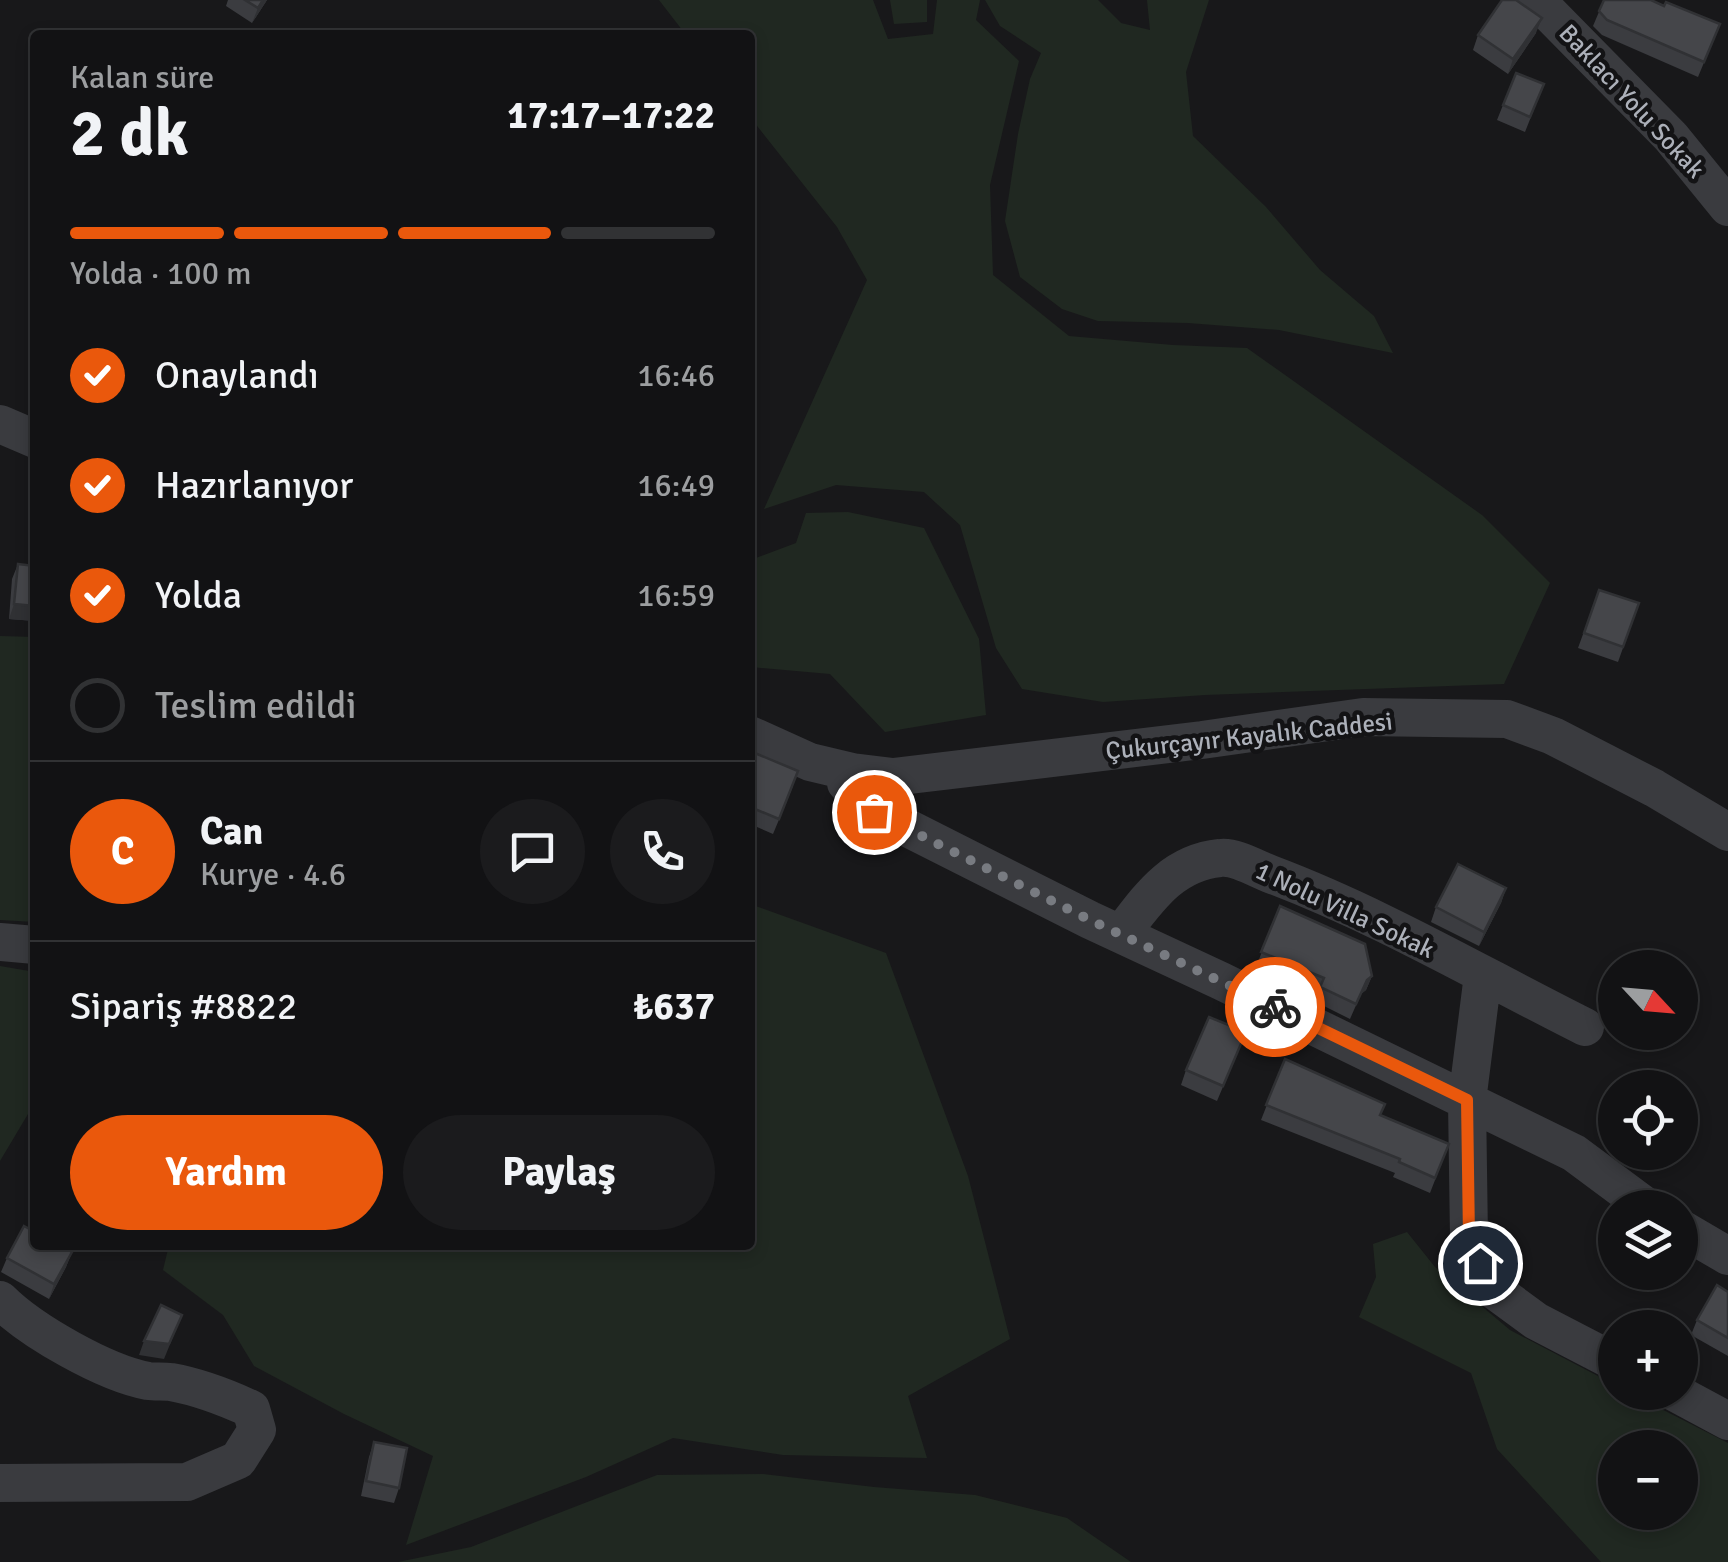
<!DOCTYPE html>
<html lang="tr">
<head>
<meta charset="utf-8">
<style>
	:root { --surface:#121214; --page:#1b1b1d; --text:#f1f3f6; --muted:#9c9ea0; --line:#313234; --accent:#ea580c }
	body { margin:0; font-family:Signika,sans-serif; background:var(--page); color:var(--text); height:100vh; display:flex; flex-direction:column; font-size:38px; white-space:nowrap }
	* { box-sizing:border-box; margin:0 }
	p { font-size:32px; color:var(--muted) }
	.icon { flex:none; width:55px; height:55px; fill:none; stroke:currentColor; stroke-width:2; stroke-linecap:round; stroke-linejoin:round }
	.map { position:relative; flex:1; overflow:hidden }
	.sheet { position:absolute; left:30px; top:30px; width:725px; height:1220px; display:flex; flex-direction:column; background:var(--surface); border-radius:10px; box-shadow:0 5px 15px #0003,0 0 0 2px var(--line) }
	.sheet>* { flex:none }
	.needle { width:65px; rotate:116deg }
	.fabs { position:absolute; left:1598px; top:950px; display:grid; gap:20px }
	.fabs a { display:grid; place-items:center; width:100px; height:100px; border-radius:50%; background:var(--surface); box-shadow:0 5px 15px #0003,0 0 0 2px var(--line); font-size:50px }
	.pin { position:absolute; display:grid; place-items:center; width:85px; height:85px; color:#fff; margin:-42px; border:5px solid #fff; border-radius:50%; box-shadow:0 2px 10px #0007 }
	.courier { position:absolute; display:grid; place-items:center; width:100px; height:100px; margin:-50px; border:8px solid #ea580c; border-radius:50%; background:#fff; color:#222; box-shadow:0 2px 12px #0007 }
	.head em { font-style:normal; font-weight:800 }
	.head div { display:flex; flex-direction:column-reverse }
	.head { display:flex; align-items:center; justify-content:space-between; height:170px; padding:0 40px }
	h1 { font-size:65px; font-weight:800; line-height:75px }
	.bar { display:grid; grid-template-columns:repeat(4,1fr); gap:15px 10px; align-content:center; height:120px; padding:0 40px }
	.bar i { height:12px; border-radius:8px; background:var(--line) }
	.bar .selected { background:var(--accent) }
	.bar p { grid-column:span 4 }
	.line { display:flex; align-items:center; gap:25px; padding:0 40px; border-top:2px solid var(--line) }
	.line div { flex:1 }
	.round { display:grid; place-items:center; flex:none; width:105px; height:105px; border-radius:52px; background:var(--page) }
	ol { padding:0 40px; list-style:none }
	li { display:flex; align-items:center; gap:30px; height:110px }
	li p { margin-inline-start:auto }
	li .icon { padding:10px; border-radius:50%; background:var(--accent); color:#fff; stroke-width:4 }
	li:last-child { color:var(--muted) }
	li i { width:55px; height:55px; border:5px solid var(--line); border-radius:50% }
	.primary-button { display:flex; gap:20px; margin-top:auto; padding:20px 40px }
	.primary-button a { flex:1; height:115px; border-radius:60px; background:var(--accent); color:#fff; font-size:40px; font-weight:800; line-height:115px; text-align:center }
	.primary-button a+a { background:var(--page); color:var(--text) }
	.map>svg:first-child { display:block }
</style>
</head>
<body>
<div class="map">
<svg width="1728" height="1562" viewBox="0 0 1728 1562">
	<rect width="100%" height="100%" fill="#18181a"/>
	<path fill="#202821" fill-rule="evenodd" d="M659 0H873L888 39 933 34 937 0H980L976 20 1019 61 990 185 993 275 1069 336 1173 345 1247 348 1482 515 1550 583 1504 684 1205 695 1103 702 1022 689 996 648 960 525 924 492 836 485 764 509 867 280 837 227 750 117V35H686Z
		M890 0H927V22L894 24Z
		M985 0H1098L1121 23 1150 30 1147 0H1209L1186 72 1193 136 1266 207 1320 270 1374 316 1393 353 1279 330 1188 323 1098 321 1062 309 1020 277 1005 221 1018 134 1030 79 1041 53 1000 26Z
		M848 512 924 528 979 639 986 715 885 732 830 674 750 667V566L753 559 796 543 806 513Z
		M0 636 35 637V922L0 920Z
		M750 904 886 953 968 1176 1010 1339 908 1396 927 1458 783 1455 673 1438 586 1477 406 1545 433 1456 344 1414 254 1366 223 1315 163 1270 169 1245H750Z
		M0 966 35 972V1110L31 1109 0 1161Z
		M1407 1232 1435 1267 1510 1330 1615 1385V1392L1630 1393 1728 1443V1562H1601L1497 1449 1471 1373 1359 1317 1376 1277 1373 1244ZM1615 1448H1680V1512H1615Z
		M763 1474 874 1487 975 1495 1067 1518 1131 1562H398L471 1547 657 1475Z"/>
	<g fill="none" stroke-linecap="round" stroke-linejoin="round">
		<path stroke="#3a3b3f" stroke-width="38" d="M1532 0 1548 12 1671 137 1728 207
			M0 424 35 439
			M750 735 810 762 852 772 893 777 1202 740 1363 717 1507 719 1553 736 1654 788 1728 832
			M852 772 846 783 874 811 1090 920 1221 981 1574 1153 1648 1208
			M1121 934C1148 899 1171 863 1220 858 1235 856 1255 868 1270 874 1379 915 1481 975 1585 1027
			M0 942 35 945
			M1483 975 1467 1101 1469 1238 1491 1288 1536 1321 1615 1362
			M1680 1228 1728 1256
			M0 1300C31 1331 105 1373 148 1381 155 1382 163 1381 171 1382 199 1387 225 1397 251 1409L257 1430 238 1460 187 1482 0 1483
			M1674 1392 1728 1421"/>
	</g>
	<path fill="#3b3c40" d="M228 0H267L252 23 226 6Z
		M1604 0 1664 6 1720 24 1698 77 1602 35 1593 26Z
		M1536 33 1508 74 1473 50 1478 35Z
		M35 58V95L28 94Z
		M1544 84 1525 132 1497 120 1503 105Z
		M18 564 35 566V621L9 619 12 579Z
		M1599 590 1639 603 1618 662 1578 648Z
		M750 751 793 786 773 834 750 824Z
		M1506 888 1501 903 1479 946 1431 922 1436 907Z
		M1280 906 1372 976 1366 990 1361 994 1350 1019 1314 1001 1318 992 1256 967Z
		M1246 1032 1217 1101 1181 1085 1186 1070Z
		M1285 1059 1380 1115 1449 1144 1430 1193 1393 1177 1395 1173 1261 1120Z
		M72 1252 66 1267 49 1299 1 1272 7 1258Z
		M1728 1292V1356L1691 1335 1697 1320Z
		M374 1442 399 1488 394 1503 361 1496 369 1457Z"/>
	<path fill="#303134" d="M263 0H267L252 23 258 8Z
		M1542 18 1536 33 1508 74 1513 59Z
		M14 604 35 606V621L9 619Z
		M1506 888 1501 903 1479 946 1484 932Z
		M1372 976 1366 990 1361 994 1350 1019 1367 980Z
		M72 1252 66 1267 49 1299 54 1284Z
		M182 1315 164 1359 139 1355 144 1341Z"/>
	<path fill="#45464a" stroke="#303134" stroke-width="2.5" d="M245 0H263L258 8Z
		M1502 0H1516L1542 18 1513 59 1478 35Z
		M1604 0H1651L1664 6 1666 2 1720 24 1704 62 1607 20 1599 11Z
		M1516 73 1544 84 1530 117 1503 105Z
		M18 564 35 566V606L14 604Z
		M1599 590 1639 603 1623 647 1584 633Z
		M750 751 798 771 779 819 750 807Z
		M1458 864 1506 888 1484 932 1436 907Z
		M1280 906 1365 944 1372 976 1367 980 1356 1004 1320 987 1324 978 1261 952Z
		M1209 1017 1246 1032 1223 1086 1186 1070Z
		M1285 1059 1385 1104 1380 1115 1449 1144 1435 1178 1399 1162 1400 1159 1266 1105Z
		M24 1226 35 1232V1245H59L72 1252 54 1284 7 1258Z
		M1717 1285 1728 1292V1338L1697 1320Z
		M161 1305 182 1315 169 1344 144 1341Z
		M374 1442 407 1448 399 1488 366 1481Z"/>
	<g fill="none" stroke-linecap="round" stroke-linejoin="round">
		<path stroke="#787b81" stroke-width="10" stroke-dasharray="0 18" d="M874 812 1090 920 1275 1007"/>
		<path stroke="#ea580c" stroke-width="12" d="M1275 1007 1467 1100 1469 1238 1480 1263"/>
	</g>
	<g text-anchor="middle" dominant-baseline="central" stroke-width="9" stroke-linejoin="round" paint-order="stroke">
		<g font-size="25" fill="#acb0b9" stroke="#131315">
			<text transform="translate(1632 101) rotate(47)">Baklacı Yolu Sokak</text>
			<text transform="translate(1249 736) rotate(-6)">Çukurçayır Kayalık Caddesi</text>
			<text transform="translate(1345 910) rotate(25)">1 Nolu Villa Sokak</text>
		</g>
	</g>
</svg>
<div class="fabs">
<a><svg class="needle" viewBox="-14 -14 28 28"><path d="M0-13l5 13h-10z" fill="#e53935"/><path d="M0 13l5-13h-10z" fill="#9c9ea0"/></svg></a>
<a><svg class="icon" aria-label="locate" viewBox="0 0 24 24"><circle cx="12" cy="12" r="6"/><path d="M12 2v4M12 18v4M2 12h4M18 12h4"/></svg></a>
<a><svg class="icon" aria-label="layers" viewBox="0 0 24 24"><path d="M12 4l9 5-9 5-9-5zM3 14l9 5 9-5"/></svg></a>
<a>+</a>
<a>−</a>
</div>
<div class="pin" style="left:874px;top:812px;background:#ea580c"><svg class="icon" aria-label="bag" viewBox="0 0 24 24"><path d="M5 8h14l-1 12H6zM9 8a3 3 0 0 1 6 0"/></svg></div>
<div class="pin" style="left:1480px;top:1263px;background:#1f2937"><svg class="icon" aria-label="home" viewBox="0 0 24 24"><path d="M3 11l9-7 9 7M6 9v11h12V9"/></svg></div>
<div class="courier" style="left:1275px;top:1007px"><svg class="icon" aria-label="bike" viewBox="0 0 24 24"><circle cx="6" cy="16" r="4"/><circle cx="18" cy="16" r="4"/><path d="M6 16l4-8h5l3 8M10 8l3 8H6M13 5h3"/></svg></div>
<section class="sheet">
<div class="head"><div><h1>2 dk</h1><p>Kalan süre</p></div><em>17:17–17:22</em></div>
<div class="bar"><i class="selected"></i><i class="selected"></i><i class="selected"></i><i></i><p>Yolda · 100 m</p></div>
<ol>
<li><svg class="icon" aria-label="check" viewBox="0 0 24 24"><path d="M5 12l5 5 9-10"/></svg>Onaylandı<p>16:46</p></li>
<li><svg class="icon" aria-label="check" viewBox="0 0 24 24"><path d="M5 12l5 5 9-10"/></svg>Hazırlanıyor<p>16:49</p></li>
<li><svg class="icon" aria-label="check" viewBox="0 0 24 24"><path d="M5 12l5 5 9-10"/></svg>Yolda<p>16:59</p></li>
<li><i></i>Teslim edildi</li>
</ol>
<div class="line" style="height:180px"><b class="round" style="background:var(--accent);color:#fff">C</b><div><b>Can</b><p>Kurye · 4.6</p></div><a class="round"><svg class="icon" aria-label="chat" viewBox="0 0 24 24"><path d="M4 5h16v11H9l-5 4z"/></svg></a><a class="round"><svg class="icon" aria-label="phone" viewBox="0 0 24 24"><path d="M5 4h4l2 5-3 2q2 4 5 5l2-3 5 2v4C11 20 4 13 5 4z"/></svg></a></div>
<div class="line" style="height:130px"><div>Sipariş #8822</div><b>₺637</b></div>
<div class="primary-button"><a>Yardım</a><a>Paylaş</a></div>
</section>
</div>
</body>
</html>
